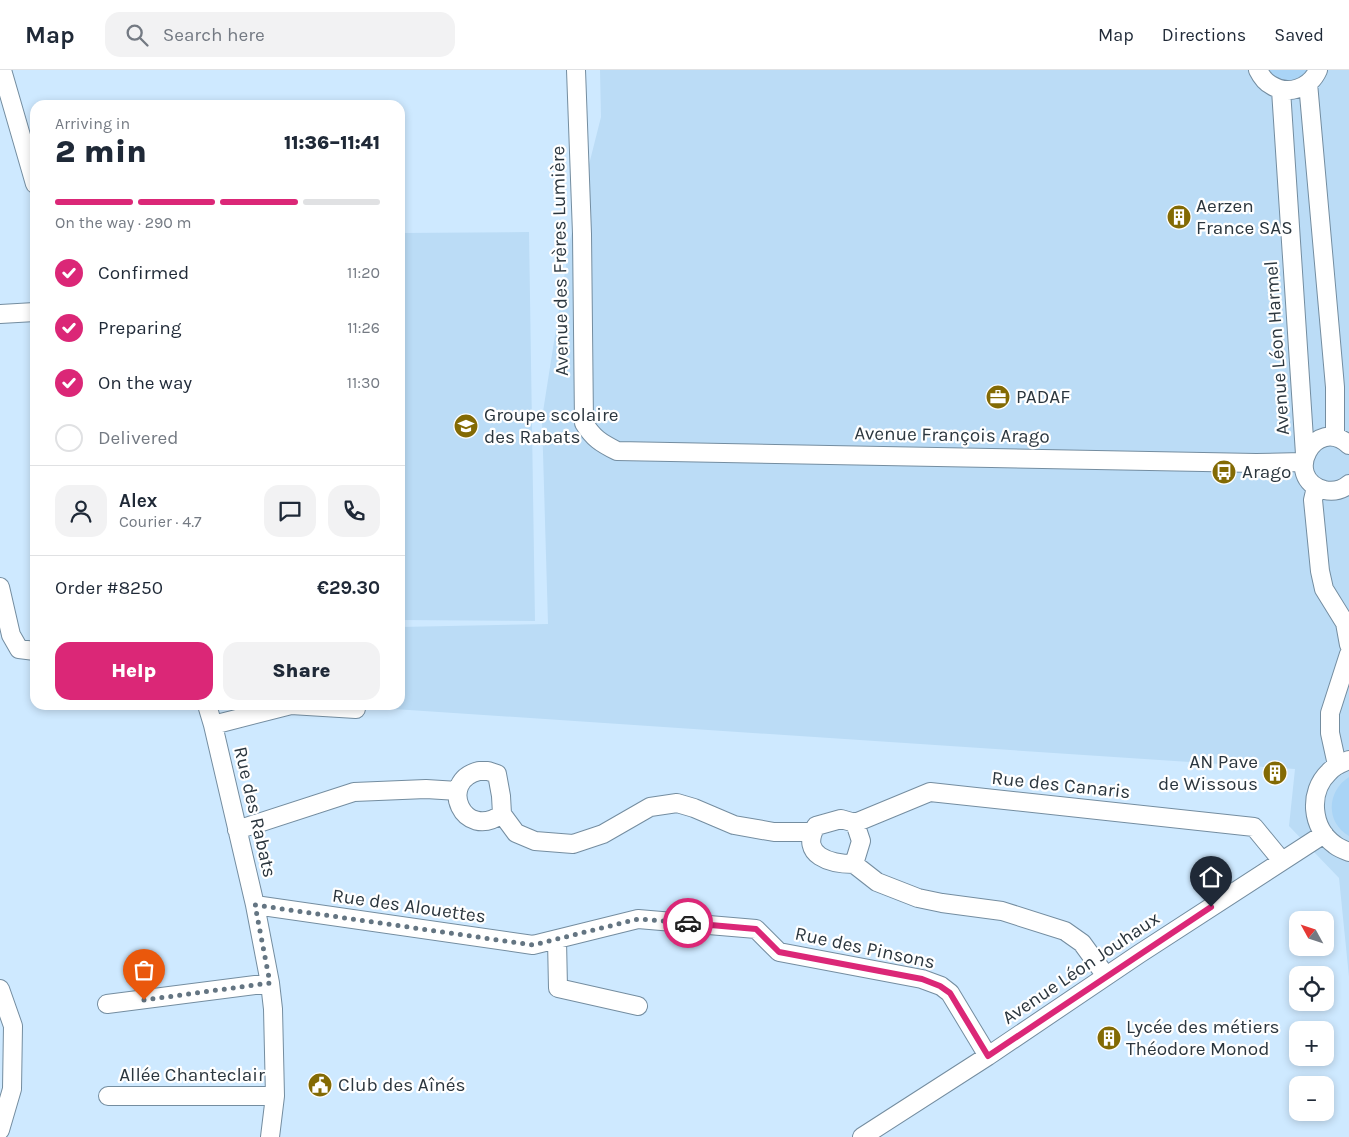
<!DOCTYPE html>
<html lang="en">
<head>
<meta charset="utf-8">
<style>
	:root { --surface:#fff; --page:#f2f2f3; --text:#1f2937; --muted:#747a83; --line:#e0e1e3; --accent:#db2777 }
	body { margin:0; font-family:Karla,sans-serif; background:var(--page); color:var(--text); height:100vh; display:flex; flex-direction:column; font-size:19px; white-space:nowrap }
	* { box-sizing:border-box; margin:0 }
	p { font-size:16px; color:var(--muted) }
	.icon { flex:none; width:28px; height:28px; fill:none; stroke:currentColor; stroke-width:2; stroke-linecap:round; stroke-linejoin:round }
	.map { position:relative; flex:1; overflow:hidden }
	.details { position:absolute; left:30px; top:30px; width:375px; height:610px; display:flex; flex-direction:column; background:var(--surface); border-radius:15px; box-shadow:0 2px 8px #0003 }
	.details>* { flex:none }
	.needle { width:32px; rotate:310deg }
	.buttons { position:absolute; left:1289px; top:841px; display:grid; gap:10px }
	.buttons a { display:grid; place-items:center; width:45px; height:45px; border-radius:10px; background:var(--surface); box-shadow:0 2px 8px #0003; font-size:25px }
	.pin { position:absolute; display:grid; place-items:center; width:42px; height:42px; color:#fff; margin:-51px -21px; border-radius:50% 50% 50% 0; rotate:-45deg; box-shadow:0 0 5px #0007 }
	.pin .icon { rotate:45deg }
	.courier { position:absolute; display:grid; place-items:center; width:50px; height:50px; margin:-25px; border:4px solid #db2777; border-radius:50%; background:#fff; color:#222; box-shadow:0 1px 6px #0007 }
	.summary em { font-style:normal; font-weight:800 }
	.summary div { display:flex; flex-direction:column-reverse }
	.summary { display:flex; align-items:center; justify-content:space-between; height:85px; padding:0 25px }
	h1 { font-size:32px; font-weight:800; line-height:38px }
	.bar { display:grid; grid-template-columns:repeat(4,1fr); gap:8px 5px; align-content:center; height:60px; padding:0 25px }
	.bar i { height:6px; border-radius:4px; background:var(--line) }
	.bar .selected { background:var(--accent) }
	.bar p { grid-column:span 4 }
	.line { display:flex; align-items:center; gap:12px; padding:0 25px; border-top:1px solid var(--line) }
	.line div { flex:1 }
	.round { display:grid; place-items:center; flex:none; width:52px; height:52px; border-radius:15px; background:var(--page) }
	ol { padding:0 25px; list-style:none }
	li { display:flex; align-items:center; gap:15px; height:55px }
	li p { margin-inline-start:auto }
	li .icon { padding:5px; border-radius:50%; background:var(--accent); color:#fff; stroke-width:4 }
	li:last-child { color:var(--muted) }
	li i { width:28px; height:28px; border:2px solid var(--line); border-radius:50% }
	.cta { display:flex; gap:10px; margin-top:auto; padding:10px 25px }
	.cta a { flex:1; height:58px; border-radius:15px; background:var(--accent); color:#fff; font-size:20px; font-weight:800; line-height:58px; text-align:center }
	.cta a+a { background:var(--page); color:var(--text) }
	header { display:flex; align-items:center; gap:30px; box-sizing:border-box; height:70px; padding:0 25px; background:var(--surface); border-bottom:1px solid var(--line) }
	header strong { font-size:24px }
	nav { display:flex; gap:28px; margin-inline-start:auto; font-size:18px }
	.search { width:350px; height:45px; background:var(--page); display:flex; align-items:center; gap:12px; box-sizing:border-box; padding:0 18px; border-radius:15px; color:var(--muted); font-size:19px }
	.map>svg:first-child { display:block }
</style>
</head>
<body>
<header>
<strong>Map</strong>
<div class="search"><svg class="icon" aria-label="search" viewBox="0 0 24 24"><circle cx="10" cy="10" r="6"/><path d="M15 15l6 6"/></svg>Search here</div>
<nav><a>Map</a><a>Directions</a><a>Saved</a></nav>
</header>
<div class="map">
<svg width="1349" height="1067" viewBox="0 0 1349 1067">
	<rect width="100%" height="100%" fill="#cee9ff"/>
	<path fill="#bbdcf6" d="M600 0H1349V907L1339 808 1289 756 1295 699 334 635H400V557L548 554 542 348 570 170 601 47Z
		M529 162 535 551 400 550V163Z"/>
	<path fill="#a9d4f6" d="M1268 0H1308C1297 13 1279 15 1268 0Z
		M1349 707V766C1325 752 1327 721 1349 707Z"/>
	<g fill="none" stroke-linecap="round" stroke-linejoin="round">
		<defs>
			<path id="minor" d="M2 0 35 114
				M576 0 582 164 584 353C593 368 601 373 617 381L1256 393 1303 392
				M1258 0C1261 6 1265 12 1271 15 1288 26 1310 18 1318 0
				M1308 13 1335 317V367
				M1281 20 1305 384
				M0 244 35 242
				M1349 375C1315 344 1281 408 1324 420 1333 422 1342 420 1349 414
				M1316 417 1313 430 1320 501 1324 519 1345 553 1349 575
				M0 517 11 565 19 579 35 581
				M207 635 213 655 255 835 270 913 273 939 275 1026 270 1067
				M213 655 291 635 356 639
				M1349 690C1341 693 1334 696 1329 702 1308 722 1311 758 1335 775 1339 778 1344 780 1349 782
				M1337 695 1330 663V643L1349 584
				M479 701H488L497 704 501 726 502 744C463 772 437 711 479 701Z
				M502 744 516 763 535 771 573 774 603 764 650 737 677 733 694 738 734 755 774 762H813
				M841 749 855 753 861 771 854 794C831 794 799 786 816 756Z
				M855 753 930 722 1254 757 1282 791
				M237 760 354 722 426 719 458 721
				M854 794 877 812 918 828 942 833 1002 841 1065 861 1082 873 1106 906
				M255 835 533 875 638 849 756 859 779 882 922 909 941 916 950 923 988 986
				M557 870 558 918 638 936
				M0 919 13 956 12 1019 0 1060
				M107 934 270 913
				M108 1026H275
				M862 1067 988 986 1139 884 1324 764"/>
		</defs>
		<use href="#minor" stroke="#748da0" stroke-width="20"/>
		<use href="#minor" stroke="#fff" stroke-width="18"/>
	</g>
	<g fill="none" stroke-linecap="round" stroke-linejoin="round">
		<path stroke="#647582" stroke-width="5" stroke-dasharray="0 9" d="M144 930 270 913 255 835 533 875 638 849 688 853"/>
		<path stroke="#db2777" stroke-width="6" d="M688 853 756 859 779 882 922 909 940 916 950 923 988 986 1211 837"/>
	</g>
	<defs>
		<symbol id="building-disc" viewBox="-11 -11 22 22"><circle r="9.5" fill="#836a04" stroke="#fff"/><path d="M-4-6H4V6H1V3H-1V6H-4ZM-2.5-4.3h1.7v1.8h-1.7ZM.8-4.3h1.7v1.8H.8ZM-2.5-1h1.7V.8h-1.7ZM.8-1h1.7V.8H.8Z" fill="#fff"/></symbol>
		<symbol id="office-disc" viewBox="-11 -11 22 22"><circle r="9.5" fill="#836a04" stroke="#fff"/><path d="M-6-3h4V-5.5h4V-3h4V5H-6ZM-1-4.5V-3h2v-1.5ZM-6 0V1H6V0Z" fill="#fff"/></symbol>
		<symbol id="school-disc" viewBox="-11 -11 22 22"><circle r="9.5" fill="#836a04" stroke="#fff"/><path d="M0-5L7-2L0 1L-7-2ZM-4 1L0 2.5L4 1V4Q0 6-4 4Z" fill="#fff"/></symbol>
		<symbol id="bus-disc" viewBox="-11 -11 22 22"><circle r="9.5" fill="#836a04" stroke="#fff"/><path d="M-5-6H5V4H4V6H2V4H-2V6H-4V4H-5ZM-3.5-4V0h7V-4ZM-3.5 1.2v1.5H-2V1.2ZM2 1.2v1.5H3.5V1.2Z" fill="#fff"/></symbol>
		<symbol id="civic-disc" viewBox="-11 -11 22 22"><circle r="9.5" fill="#836a04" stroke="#fff"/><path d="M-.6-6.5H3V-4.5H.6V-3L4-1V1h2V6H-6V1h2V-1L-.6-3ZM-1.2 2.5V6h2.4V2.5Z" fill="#fff"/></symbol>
	</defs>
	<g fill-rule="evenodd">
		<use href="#building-disc" x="1165" y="133" width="28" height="28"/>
		<use href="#office-disc" x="984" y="313" width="28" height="28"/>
		<use href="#school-disc" x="452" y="342" width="28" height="28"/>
		<use href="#bus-disc" x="1210" y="388" width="28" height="28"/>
		<use href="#building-disc" x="1261" y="689" width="28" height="28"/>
		<use href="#building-disc" x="1095" y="954" width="28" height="28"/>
		<use href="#civic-disc" x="306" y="1001" width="28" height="28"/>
	</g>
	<g text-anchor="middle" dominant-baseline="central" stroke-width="4.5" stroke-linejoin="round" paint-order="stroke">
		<g font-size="19" fill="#2b363e" stroke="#fff" text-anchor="start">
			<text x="1196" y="136">Aerzen<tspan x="1196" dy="22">France SAS</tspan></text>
			<text x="1016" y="327">PADAF</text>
			<text x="484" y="345">Groupe scolaire<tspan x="484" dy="22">des Rabats</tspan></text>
			<text x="1242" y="402">Arago</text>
			<text x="1258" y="692" text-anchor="end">AN Pave<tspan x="1258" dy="22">de Wissous</tspan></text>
			<text x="1126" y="957">Lycée des métiers<tspan x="1126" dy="22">Théodore Monod</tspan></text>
			<text x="338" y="1015">Club des Aînés</text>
		</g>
		<g font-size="19" fill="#2b363e" stroke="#fff">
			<text transform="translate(560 191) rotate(-91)">Avenue des Frères Lumière</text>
			<text transform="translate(1277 278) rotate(-94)">Avenue Léon Harmel</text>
			<text transform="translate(952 365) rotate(1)">Avenue François Arago</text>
			<text transform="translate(1061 715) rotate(6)">Rue des Canaris</text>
			<text transform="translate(255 742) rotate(77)">Rue des Rabats</text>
			<text transform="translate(409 836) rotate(8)">Rue des Alouettes</text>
			<text transform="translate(865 878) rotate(12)">Rue des Pinsons</text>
			<text transform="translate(1081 898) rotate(-34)">Avenue Léon Jouhaux</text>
			<text x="192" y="1005">Allée Chanteclair</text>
		</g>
	</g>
</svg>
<div class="buttons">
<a><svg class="needle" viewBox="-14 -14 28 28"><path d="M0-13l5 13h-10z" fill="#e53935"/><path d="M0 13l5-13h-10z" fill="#747a83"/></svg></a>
<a><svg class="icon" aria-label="locate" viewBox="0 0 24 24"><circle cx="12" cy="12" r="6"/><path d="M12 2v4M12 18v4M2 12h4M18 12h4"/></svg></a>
<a>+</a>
<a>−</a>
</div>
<div class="pin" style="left:144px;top:930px;background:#ea580c"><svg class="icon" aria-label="bag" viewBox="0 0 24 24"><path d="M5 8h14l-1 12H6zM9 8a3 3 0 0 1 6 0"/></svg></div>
<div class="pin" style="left:1211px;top:837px;background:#1f2937"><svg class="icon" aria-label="home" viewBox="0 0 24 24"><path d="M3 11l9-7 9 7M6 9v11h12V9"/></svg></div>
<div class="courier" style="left:688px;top:853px"><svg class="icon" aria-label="car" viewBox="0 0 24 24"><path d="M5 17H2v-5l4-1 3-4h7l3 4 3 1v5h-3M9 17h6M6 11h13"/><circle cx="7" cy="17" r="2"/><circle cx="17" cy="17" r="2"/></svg></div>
<section class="details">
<div class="summary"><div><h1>2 min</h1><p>Arriving in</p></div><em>11:36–11:41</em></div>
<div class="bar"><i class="selected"></i><i class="selected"></i><i class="selected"></i><i></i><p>On the way · 290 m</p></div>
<ol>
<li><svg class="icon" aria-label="check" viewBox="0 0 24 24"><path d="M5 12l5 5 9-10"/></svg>Confirmed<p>11:20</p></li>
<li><svg class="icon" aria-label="check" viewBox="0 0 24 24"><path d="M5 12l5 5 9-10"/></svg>Preparing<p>11:26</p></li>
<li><svg class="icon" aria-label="check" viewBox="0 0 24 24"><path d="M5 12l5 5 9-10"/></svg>On the way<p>11:30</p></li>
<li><i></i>Delivered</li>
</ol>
<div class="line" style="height:90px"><a class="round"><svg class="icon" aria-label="person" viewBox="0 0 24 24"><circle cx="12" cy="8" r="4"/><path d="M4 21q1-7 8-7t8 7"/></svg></a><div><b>Alex</b><p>Courier · 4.7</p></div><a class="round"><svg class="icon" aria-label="chat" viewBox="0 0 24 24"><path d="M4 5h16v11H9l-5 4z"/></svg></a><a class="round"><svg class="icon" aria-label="phone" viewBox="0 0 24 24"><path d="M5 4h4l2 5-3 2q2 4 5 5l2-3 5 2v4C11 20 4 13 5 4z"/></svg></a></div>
<div class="line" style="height:65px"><div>Order #8250</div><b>€29.30</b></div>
<div class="cta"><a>Help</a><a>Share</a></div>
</section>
</div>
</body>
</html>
